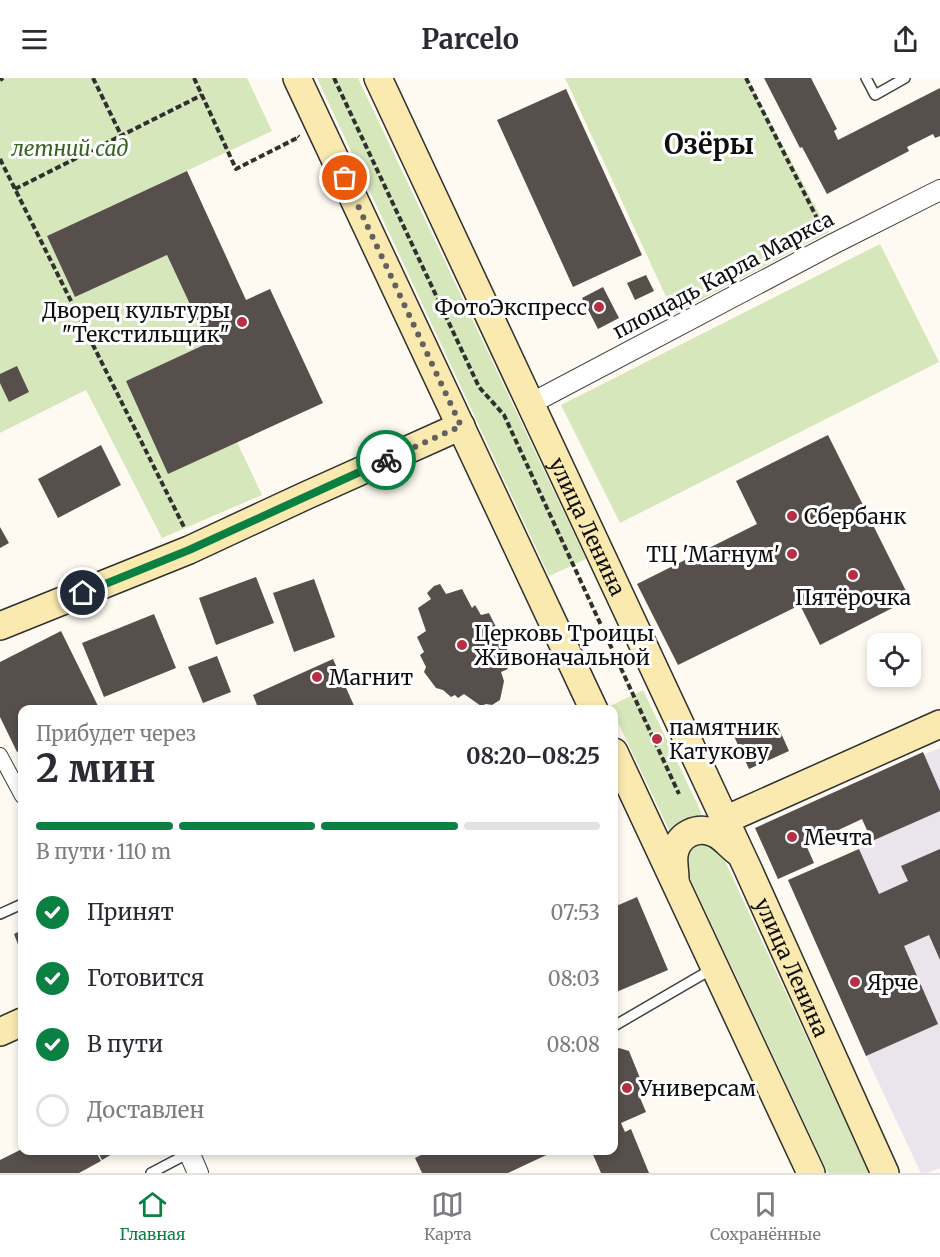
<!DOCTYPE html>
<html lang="ru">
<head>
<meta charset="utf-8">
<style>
	:root { --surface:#fff; --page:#f2f2f3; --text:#2b2b33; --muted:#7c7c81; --line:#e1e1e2; --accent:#0b8043 }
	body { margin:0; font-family:Merriweather,serif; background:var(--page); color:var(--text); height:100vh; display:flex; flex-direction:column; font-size:22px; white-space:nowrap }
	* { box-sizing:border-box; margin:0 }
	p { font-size:20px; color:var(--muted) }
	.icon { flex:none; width:33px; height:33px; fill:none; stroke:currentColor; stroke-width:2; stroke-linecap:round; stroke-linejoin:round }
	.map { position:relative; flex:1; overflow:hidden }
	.drawer { position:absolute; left:18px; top:627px; width:600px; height:450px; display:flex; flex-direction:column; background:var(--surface); border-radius:12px; box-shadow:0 3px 9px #0003 }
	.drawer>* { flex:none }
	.fabs { position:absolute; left:867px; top:555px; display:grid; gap:12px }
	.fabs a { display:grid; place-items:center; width:54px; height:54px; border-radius:12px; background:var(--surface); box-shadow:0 3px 9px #0003; font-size:30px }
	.pin { position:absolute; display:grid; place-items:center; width:51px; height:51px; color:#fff; margin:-26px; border:3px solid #fff; border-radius:50%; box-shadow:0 2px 6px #0007 }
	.courier { position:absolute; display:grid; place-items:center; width:60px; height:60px; margin:-30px; border:4px solid #0b8043; border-radius:50%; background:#fff; color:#222; box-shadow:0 2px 8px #0007 }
	.headline em { font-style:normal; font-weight:700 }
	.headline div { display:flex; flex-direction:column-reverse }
	.headline { display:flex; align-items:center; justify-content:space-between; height:102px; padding:0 18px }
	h1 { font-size:39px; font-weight:700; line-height:45px }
	.bar { display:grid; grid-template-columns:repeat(4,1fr); gap:9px 6px; align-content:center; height:72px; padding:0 18px }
	.bar i { height:8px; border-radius:4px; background:var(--line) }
	.bar .active { background:var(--accent) }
	.bar p { grid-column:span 4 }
	ol { padding:0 18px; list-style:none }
	li { display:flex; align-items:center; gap:18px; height:66px }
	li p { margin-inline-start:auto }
	li .icon { padding:6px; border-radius:50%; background:var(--accent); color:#fff; stroke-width:4 }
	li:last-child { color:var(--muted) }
	li i { width:33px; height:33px; border:3px solid var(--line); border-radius:50% }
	header { display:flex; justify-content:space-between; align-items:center; height:78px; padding:0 18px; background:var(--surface); font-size:27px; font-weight:700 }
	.dock { display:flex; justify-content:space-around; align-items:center; height:84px; border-top:2px solid var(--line); background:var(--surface); font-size:16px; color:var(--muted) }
	.dock a { display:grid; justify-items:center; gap:3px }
	.dock .active { color:var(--accent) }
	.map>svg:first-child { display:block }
</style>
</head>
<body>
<header><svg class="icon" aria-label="menu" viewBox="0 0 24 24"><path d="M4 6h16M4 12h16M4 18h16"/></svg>Parcelo<svg class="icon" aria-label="share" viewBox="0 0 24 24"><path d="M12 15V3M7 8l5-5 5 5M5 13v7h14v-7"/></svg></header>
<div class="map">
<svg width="940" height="1095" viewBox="0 0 940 1095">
	<rect width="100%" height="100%" fill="#fefaf1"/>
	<path fill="#eae4ec" d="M940 670V1090L927 1095H921L866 978 788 802 859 771 872 763 847 708Z"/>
	<path fill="#d7e7bc" d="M0 0H247L272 53 47 158 75 219 167 177 208 265 126 303 168 395 237 364 262 417 162 460 86 312 0 355Z
		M317 0H358L586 481 549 498Z
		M565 0H747L829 154 674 236Z
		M880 166 939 284 620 445 561 327Z
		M643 612 702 736 669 752 614 636V632L611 631 610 628Z
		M697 760 719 770 869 1095H828L684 787V769Z"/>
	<path fill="#574f4b" d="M764 0H811L837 51 834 53 838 62 940 10V58L935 60 933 56 907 69 909 73 827 116 802 69 800 70Z
		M566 11 642 177 573 209 497 42Z
		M187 93 246 222 270 211 323 325 168 396 126 303 208 265 167 177 75 219 47 158Z
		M646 197 654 213 635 222 627 205Z
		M603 209 619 240 598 251 582 220Z
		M17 288 29 314 9 324 0 305V296Z
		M828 357 910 521 820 567 800 527 678 587 637 506 757 446 736 403Z
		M101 367 121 407 58 440 38 401Z
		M0 449 9 465 0 470Z
		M256 499 274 545 216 567 199 520Z
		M314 501 335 559 294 574 273 515Z
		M440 506 446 516 462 511 472 530 475 527 481 537 489 535 511 579 504 583 508 591 501 594 504 603 500 622 492 627 486 626 481 628 464 616 458 620 455 617 451 619 443 612 436 610 424 594 426 589 420 577 424 574 417 559 426 553 418 530 431 521 427 515 434 508Z
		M154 536 176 590 104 619 82 565Z
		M61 553 100 632H22V672L17 674 0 639V584Z
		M217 578 231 614 203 625 188 589Z
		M333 581 356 632H259L253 617Z
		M765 642 769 650 777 646 789 673 749 691 733 656Z
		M923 674 940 713V733L872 763 862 741 806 767 814 785 778 801 755 750Z
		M859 771 879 816 908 803 901 788 940 771V882L929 857 904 868 938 946 866 978 788 802Z
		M637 819 668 892 614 915V829Z
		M22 852V877L14 856Z
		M619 970 629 973 642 1005 638 1015 646 1034 621 1045 625 1054 631 1051 649 1095H601L591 1072H614V973Z
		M22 1071V1072H95L101 1083 79 1095H0V1082Z
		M97 1072H119L102 1082Z
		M431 1072H557L508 1095H422L415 1080Z"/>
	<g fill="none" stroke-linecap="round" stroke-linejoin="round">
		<defs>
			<path id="service" d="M866 0 875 17 905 0
				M0 836 22 826
				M614 948 712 891
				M151 1095 189 1075"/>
			<path id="pedestrian" d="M0 677 22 718"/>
			<path id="minor" d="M530 326 831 167 940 112
				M188 1072 198 1095"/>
			<g id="secondary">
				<path d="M297 0 594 632"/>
				<path id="s1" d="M378 0 747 789 885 1095"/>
				<path d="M0 548 189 472 305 418 461 348"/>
				<path d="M614 674 811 1095"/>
				<path d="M725 742 940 646"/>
				<path d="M675 801C675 793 673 785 674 777 677 757 698 746 716 756 724 760 731 769 738 774"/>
				<path d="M0 954 22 944"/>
			</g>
		</defs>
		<use href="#service" stroke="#414141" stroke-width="12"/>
		<use href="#pedestrian" stroke="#414141" stroke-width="16"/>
		<use href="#minor" stroke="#414141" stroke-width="22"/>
		<use href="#secondary" stroke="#303030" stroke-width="30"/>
		<path stroke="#303030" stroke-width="4" stroke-dasharray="6 3" stroke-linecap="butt" d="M93 0 121 57
			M194 0 236 91 299 59 298 58
			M334 0 479 309 504 337 679 716
			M746 0 822 150
			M0 2 3 0
			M0 81 185 451
			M15 111 202 17"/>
		<use href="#service" stroke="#fff" stroke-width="9"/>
		<use href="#pedestrian" stroke="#fff" stroke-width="14"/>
		<use href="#minor" stroke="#fff" stroke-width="20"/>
		<use href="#secondary" stroke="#faeab0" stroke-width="27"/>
	</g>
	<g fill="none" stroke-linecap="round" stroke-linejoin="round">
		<path stroke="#62615d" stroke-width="6" stroke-dasharray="0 10.8" d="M345 100 461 348 386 382"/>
		<path stroke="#0b8043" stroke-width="8" d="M83 515 189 472 386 382"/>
	</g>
	<g fill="#b62f44" stroke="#fff" stroke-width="2">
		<circle cx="599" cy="229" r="6"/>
		<circle cx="242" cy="244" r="6"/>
		<circle cx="792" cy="438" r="6"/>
		<circle cx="792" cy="476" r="6"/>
		<circle cx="853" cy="497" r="6"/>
		<circle cx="462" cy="567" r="6"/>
		<circle cx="317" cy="599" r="6"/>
		<circle cx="657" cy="661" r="6"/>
		<circle cx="792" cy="759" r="6"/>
		<circle cx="855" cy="904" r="6"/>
		<circle cx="627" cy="1010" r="6"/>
	</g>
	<g text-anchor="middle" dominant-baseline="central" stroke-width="6" stroke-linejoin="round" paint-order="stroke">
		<g font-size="21" font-style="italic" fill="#376322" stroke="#fff">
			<text x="70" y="70">летний сад</text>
		</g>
		<g font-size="21" fill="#0e0e0e" stroke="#fff">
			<text transform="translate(723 197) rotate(-28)">площадь Карла Маркса</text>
			<text stroke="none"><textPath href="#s1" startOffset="495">улица Ленина</textPath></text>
			<text stroke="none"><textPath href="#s1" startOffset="981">улица Ленина</textPath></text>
		</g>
		<g font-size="21" fill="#0e0e0e" stroke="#fff" text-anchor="start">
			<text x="587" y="229" text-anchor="end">ФотоЭкспресс</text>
			<text x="230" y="232" text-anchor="end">Дворец культуры<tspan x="230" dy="24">"Текстильщик"</tspan></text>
			<text x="804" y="438">Сбербанк</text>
			<text x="780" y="476" text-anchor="end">ТЦ 'Магнум'</text>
			<text x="853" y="519" text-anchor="middle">Пятёрочка</text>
			<text x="474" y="555">Церковь Троицы<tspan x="474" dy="24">Живоначальной</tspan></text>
			<text x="329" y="599">Магнит</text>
			<text x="669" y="649">памятник<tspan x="669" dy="24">Катукову</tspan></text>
			<text x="804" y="759">Мечта</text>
			<text x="867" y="904">Ярче</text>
			<text x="639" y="1010">Универсам</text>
		</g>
		<g font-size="27" font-weight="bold" fill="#0e0e0e" stroke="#fff">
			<text x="709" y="66">Озёры</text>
		</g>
	</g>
</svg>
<div class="fabs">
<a><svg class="icon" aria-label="locate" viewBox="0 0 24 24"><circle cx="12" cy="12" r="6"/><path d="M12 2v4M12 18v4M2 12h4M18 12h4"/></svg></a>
</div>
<div class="pin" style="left:345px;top:100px;background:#ea580c"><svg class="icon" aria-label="bag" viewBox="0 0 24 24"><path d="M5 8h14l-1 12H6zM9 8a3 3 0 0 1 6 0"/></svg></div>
<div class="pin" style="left:83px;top:515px;background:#1f2937"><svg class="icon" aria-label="home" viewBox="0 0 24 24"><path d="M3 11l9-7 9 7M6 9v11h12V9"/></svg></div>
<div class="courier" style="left:386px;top:382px"><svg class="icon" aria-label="bike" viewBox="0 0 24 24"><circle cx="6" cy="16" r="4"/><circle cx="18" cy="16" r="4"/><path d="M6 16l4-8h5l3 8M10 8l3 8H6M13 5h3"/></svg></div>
<section class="drawer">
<div class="headline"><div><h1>2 мин</h1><p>Прибудет через</p></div><em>08:20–08:25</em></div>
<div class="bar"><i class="active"></i><i class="active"></i><i class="active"></i><i></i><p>В пути · 110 m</p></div>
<ol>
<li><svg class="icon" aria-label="check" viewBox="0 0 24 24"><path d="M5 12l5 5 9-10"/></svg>Принят<p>07:53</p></li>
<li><svg class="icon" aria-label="check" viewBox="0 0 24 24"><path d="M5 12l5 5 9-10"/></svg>Готовится<p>08:03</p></li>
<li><svg class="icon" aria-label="check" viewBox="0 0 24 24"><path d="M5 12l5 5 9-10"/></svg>В пути<p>08:08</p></li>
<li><i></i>Доставлен</li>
</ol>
</section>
</div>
<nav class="dock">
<a class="active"><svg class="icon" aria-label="home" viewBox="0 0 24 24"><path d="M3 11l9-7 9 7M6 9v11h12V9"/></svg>Главная</a>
<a><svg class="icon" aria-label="map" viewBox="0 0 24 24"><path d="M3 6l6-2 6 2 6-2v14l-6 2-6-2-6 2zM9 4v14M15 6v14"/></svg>Карта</a>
<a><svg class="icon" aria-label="saved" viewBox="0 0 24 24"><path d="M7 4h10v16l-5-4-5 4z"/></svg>Сохранённые</a>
</nav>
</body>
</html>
